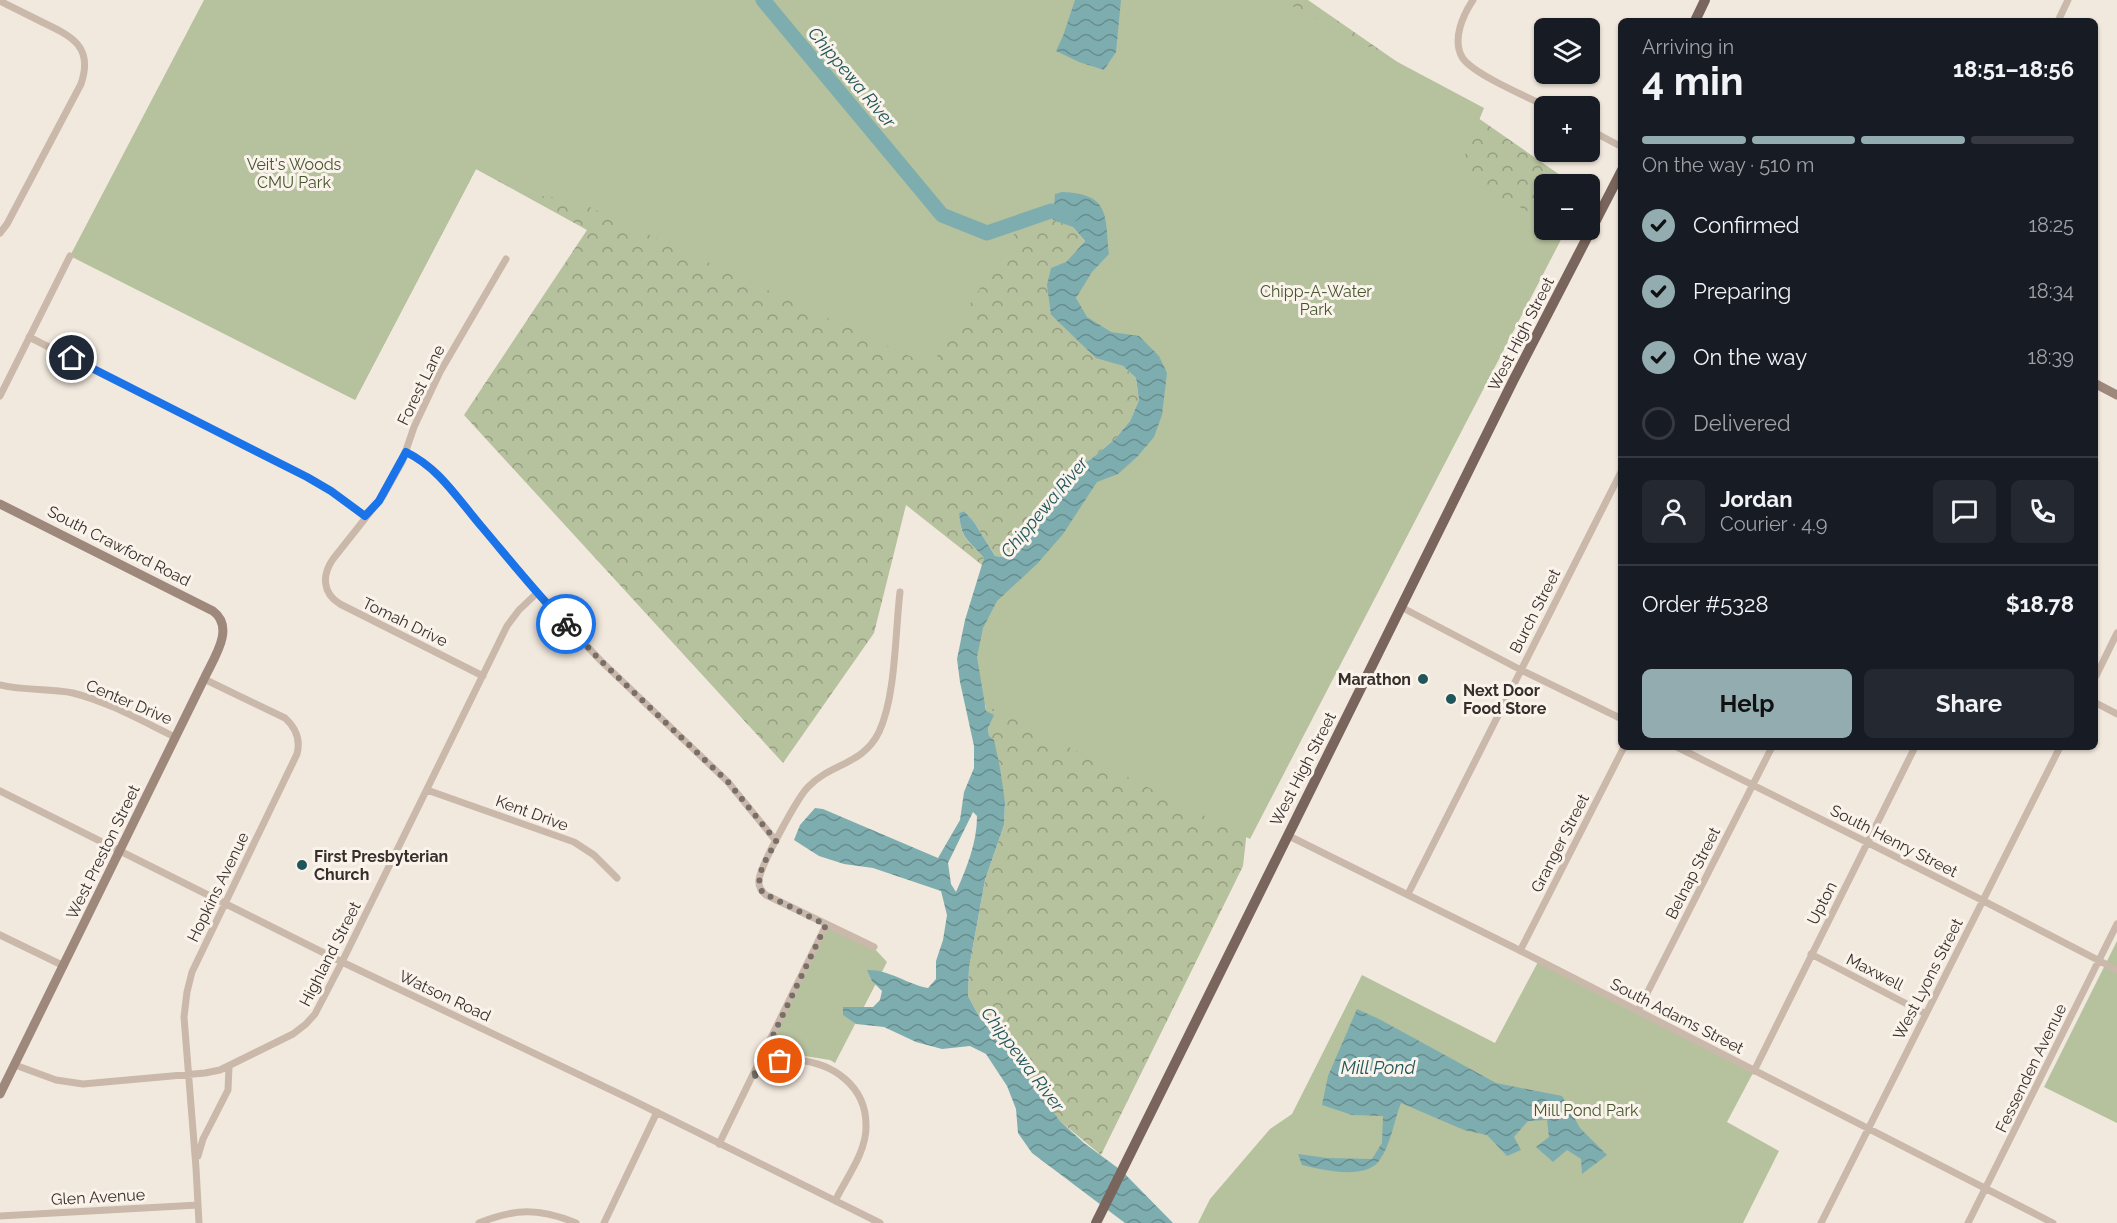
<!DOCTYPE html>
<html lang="en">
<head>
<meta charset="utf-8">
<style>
	:root { --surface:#171b24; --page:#242831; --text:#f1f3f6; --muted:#9ea1a6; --line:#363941; --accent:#93acaf }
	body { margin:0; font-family:Raleway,sans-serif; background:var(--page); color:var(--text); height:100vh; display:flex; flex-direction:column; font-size:22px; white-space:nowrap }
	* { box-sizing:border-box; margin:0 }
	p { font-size:20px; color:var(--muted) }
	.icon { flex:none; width:33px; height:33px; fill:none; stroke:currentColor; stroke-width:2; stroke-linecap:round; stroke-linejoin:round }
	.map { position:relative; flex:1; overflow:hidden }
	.side { position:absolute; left:1618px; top:18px; width:480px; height:732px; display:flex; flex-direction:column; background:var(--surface); border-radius:9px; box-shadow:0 2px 4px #0004 }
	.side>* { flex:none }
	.controls { position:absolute; left:1534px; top:18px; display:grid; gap:12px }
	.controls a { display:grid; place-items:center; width:66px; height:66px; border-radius:9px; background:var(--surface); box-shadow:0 2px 4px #0004; font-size:30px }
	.pin { position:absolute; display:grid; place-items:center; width:51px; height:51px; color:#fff; margin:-26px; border:3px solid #fff; border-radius:50%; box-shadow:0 2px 6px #0007 }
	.courier { position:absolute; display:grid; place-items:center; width:60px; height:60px; margin:-30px; border:4px solid #1a73e8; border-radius:50%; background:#fff; color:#222; box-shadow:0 2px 8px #0007 }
	.headline em { font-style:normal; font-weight:700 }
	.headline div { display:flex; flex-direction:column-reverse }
	.headline { display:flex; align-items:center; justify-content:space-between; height:102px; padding:0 24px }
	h1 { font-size:39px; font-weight:700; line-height:45px }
	.bar { display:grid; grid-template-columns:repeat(4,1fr); gap:9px 6px; align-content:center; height:72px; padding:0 24px }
	.bar i { height:8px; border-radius:4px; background:var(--line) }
	.bar .on { background:var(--accent) }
	.bar p { grid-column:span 4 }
	.line { display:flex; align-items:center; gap:15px; padding:0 24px; border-top:2px solid var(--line) }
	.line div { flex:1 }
	.round { display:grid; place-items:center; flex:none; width:63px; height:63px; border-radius:9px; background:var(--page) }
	ol { padding:0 24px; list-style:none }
	li { display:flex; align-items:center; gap:18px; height:66px }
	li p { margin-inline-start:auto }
	li .icon { padding:6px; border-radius:50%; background:var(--accent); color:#111; stroke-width:4 }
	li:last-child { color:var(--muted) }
	li i { width:33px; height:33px; border:3px solid var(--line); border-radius:50% }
	.cta { display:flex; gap:12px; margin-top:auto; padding:12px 24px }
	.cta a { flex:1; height:69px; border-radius:9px; background:var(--accent); color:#111; font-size:24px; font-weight:700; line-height:69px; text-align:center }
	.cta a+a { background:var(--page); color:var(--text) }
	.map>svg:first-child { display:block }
</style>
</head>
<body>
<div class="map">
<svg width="2117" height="1223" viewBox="0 0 2117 1223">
	<defs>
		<pattern id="forest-crowns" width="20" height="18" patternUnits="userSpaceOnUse" patternTransform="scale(1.5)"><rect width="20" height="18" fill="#b6c19e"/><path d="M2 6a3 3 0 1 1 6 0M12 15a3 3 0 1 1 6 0" fill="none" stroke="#959d81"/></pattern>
		<pattern id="water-waves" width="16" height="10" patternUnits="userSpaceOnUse" patternTransform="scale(1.5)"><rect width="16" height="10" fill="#7eadaf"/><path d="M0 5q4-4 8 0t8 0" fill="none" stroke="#688d8f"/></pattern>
	</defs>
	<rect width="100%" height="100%" fill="#f2e9de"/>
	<path fill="url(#forest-crowns)" d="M1121 0H1308L1573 184H1545V230L1109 254 1073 227 1085 241 1066 262 1051 315 1096 357 1123 366 1136 378 1139 400 1130 421 1115 439 1091 459 1060 476 1049 499 1028 529 1027 542 1018 553 1004 557 995 556 974 522 964 511 959 513C961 541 968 539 984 558L982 565 906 505 874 633 783 763 464 415 587 230 476 169 355 400 366 18Z
		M985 701 1253 776 1243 866 1101 1155 1060 1121 1008 1050 996 1029 981 1020 968 996 969 968 985 880 1004 825 1005 802 989 736 988 728 991 719 986 711Z"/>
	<path fill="#b6c19e" d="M204 0H1281L1484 108 1457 175 1545 220V230H1566L1250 839 966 695V629L1148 420 1140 370 1070 322 1094 230 1079 215 1051 211 1022 222 931 366 572 199 528 195 476 169 355 400 70 256Z
		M826 925 873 947 887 962 835 1063 830 1060 766 1050Z
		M2117 941V1123L2044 1087Z
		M1539 960 1754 1071 1727 1122 1779 1151 1743 1223H1198L1210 1199 1270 1129 1292 1114 1362 975 1495 1043Z"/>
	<path fill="url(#water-waves)" fill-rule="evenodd" d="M1075 0H1121L1116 52 1104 70 1079 62 1056 51 1063 36Z
		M1062 192C1110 194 1105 214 1109 254L1092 272 1076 298 1087 317 1111 332 1139 336 1159 356 1167 373 1162 415 1154 437 1138 456 1118 474 1097 482 1063 534 1037 564 997 601 983 628 977 657 986 711 994 715 988 728 989 736 994 740 1000 768 1005 802 1004 825 985 880 969 968 968 996 981 1020 996 1029 1007 1048 1060 1121 1084 1143 1122 1171 1173 1223H1125L1032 1153 1018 1133 1016 1109 1007 1086 986 1054 970 1046 942 1049 916 1042 884 1027 856 1024 843 1015V1007H873L880 1000 882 991 872 981 867 970C888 969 907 984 928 988L936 979V961L943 940 947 915 941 891 873 868 844 864 819 856 794 840 800 825 815 808 823 809 938 858 960 820 964 792 974 768V746L960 682 957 659 965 620 984 558C968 539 961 540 959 513L964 511 974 522 995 556 1004 557 1018 553 1027 542 1028 529 1049 499 1060 476 1091 459 1115 439 1130 421 1139 400 1136 378 1123 366 1096 358 1051 315 1047 285 1051 268 1066 262 1085 241 1073 227 1053 220 1055 194ZM973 812 977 816C977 843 967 867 956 892L951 884 948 863Z
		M1357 1009 1379 1019 1496 1083 1562 1096 1580 1128 1607 1155 1582 1174 1581 1159 1567 1150 1553 1162 1536 1147 1549 1137 1547 1120 1528 1121 1514 1137 1521 1150 1507 1156 1487 1135 1464 1130 1401 1103C1394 1120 1391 1145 1379 1161 1365 1180 1322 1170 1302 1165L1298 1154 1327 1158 1372 1159 1382 1143 1383 1116 1352 1115 1322 1105 1328 1076Z"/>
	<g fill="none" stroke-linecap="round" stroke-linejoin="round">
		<path stroke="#7eadaf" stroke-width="15" d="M763 0 942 215 987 233 1051 211 1072 214"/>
		<path stroke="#cab9aa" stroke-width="7" d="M1473 0C1463 15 1452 39 1462 57 1471 73 1527 97 1546 106
			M0 1C14 8 28 15 42 22 71 36 94 46 81 84L7 224 0 233
			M2058 21 2068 0
			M1590 130 1622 147
			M29 337 307 477 331 491 365 516
			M0 396 70 256
			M406 452 426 464 438 474 547 604 601 661 728 782 776 841
			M1401 607 1521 670 1622 719
			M483 676 340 604C322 593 322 575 333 559L383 496 402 462 414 427 440 372 506 259
			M2096 676 2117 633
			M0 685C24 691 49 688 73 693 109 702 142 721 175 737
			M2096 703 2117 714
			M1677 747 1974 896 2117 970
			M427 790 574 842 594 855 617 878
			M0 791 342 962 628 1098 880 1223
			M1287 835 1513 947 2053 1223
			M1408 894 1622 470
			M0 935 64 966
			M874 947 766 895C761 891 758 887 759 880 760 866 798 797 808 787 831 763 863 765 879 732 896 696 895 633 900 592
			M1520 951 1624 747
			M1811 954 1926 1014
			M1638 1011 1772 747
			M15 1065 56 1080 83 1084 205 1073 220 1070 293 1034 306 1024 315 1014 342 962 507 626 519 610 537 593
			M1754 1071 1915 747
			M755 1075C767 1063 781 1059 797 1060 833 1063 866 1086 866 1125 867 1152 846 1178 835 1201
			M719 1144 826 925
			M198 1156 203 1139 228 1090 229 1067
			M0 1216 198 1205
			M199 1223 196 1168 184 1017 187 992 192 972 297 754C301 739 296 728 285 718L204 679
			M479 1223C515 1208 540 1208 576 1223
			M604 1223 657 1112
			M1821 1223 2060 747
			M1968 1223 2117 924"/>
		<path stroke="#9e887c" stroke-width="9" d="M2096 384 2117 395
			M0 504 213 611C236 628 213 659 204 679L0 1094"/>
		<path stroke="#79655b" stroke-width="10" d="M1695 21 1705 0
			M1096 1223 1513 381 1622 170"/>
	</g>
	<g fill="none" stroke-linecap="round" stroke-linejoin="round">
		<path stroke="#796f69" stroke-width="6" stroke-dasharray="0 10.8" d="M566 624 601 661 728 782 776 841C769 856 752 877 763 893L826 925 752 1079 763 1068 780 1061"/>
		<path stroke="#1a73e8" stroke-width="8" d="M72 358 307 477 331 491 365 516 379 501 406 452C439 468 458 499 481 526 509 559 536 593 566 624"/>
	</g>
	<g fill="#205559" stroke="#faf3eb" stroke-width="2">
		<circle cx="1423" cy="679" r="6"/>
		<circle cx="1451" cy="699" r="6"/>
		<circle cx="302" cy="865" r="6"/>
	</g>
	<g text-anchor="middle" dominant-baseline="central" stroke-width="6" stroke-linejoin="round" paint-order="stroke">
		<g font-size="16" fill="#47562e" stroke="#faf3eb">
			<text x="294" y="164">Veit's Woods<tspan x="294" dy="18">CMU Park</tspan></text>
			<text x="1316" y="291">Chipp-A-Water<tspan x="1316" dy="18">Park</tspan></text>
			<text x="1586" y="1110">Mill Pond Park</text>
		</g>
		<g font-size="16" fill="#382e2a" stroke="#faf3eb">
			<text transform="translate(1521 334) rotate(-63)">West High Street</text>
			<text transform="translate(421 385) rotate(-64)">Forest Lane</text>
			<text transform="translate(119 546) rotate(27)">South Crawford Road</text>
			<text transform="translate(1535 611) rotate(-63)">Burch Street</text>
			<text transform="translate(405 622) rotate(26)">Tomah Drive</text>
			<text transform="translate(129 702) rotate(23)">Center Drive</text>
			<text transform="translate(1303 769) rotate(-63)">West High Street</text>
			<text transform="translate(532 813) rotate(20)">Kent Drive</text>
			<text transform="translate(1894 841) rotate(27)">South Henry Street</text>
			<text transform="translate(1560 843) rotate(-63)">Granger Street</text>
			<text transform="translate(103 852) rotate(-64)">West Preston Street</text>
			<text transform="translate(1693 873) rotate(-63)">Belnap Street</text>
			<text transform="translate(218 887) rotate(-64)">Hopkins Avenue</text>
			<text transform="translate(1822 903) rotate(-63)">Upton</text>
			<text transform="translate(330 954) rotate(-63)">Highland Street</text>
			<text transform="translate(1875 972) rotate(27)">Maxwell</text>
			<text transform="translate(1928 979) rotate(-63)">West Lyons Street</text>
			<text transform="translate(445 996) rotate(25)">Watson Road</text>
			<text transform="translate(1677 1016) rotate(27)">South Adams Street</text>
			<text transform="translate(2031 1068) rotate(-64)">Fessenden Avenue</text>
			<text transform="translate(98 1197) rotate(-3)">Glen Avenue</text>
		</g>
		<g font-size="16" font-weight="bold" fill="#382e2a" stroke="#faf3eb" text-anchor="start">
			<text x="1411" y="679" text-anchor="end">Marathon</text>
			<text x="1463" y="690">Next Door<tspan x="1463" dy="18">Food Store</tspan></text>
			<text x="314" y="856">First Presbyterian<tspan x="314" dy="18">Church</tspan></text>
		</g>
		<g font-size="18" font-style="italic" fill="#205559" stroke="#faf3eb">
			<text transform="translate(852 77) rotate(50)">Chippewa River</text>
			<text transform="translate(1044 507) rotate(-50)">Chippewa River</text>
			<text transform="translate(1023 1059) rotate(53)">Chippewa River</text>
			<text x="1378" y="1067">Mill Pond</text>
		</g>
	</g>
</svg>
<div class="controls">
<a><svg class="icon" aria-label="layers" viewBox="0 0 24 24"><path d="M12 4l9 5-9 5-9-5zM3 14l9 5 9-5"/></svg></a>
<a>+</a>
<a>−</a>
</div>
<div class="pin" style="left:780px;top:1061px;background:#ea580c"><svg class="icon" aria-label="bag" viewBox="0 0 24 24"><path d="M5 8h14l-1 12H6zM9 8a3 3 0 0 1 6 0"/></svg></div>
<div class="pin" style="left:72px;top:358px;background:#1f2937"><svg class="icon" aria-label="home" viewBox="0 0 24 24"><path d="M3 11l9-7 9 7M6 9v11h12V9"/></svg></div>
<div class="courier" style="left:566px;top:624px"><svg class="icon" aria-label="bike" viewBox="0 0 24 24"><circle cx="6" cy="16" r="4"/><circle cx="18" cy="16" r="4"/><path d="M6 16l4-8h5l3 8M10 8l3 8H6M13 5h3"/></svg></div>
<section class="side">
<div class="headline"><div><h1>4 min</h1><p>Arriving in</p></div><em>18:51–18:56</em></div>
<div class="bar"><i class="on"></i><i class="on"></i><i class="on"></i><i></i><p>On the way · 510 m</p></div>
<ol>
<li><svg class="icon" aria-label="check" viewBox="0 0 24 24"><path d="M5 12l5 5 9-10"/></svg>Confirmed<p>18:25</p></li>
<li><svg class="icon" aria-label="check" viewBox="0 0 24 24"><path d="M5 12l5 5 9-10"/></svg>Preparing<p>18:34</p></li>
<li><svg class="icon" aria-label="check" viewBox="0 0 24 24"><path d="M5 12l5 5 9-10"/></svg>On the way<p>18:39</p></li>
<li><i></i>Delivered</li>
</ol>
<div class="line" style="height:108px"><a class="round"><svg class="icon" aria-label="person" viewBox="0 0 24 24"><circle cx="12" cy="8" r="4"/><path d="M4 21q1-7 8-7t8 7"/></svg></a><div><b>Jordan</b><p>Courier · 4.9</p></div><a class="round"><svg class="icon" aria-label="chat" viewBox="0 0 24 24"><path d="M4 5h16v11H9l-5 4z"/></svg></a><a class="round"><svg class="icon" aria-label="phone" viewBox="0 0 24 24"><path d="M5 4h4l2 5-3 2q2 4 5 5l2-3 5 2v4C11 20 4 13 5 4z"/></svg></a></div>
<div class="line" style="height:78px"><div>Order #5328</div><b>$18.78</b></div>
<div class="cta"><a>Help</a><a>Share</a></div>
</section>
</div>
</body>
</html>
